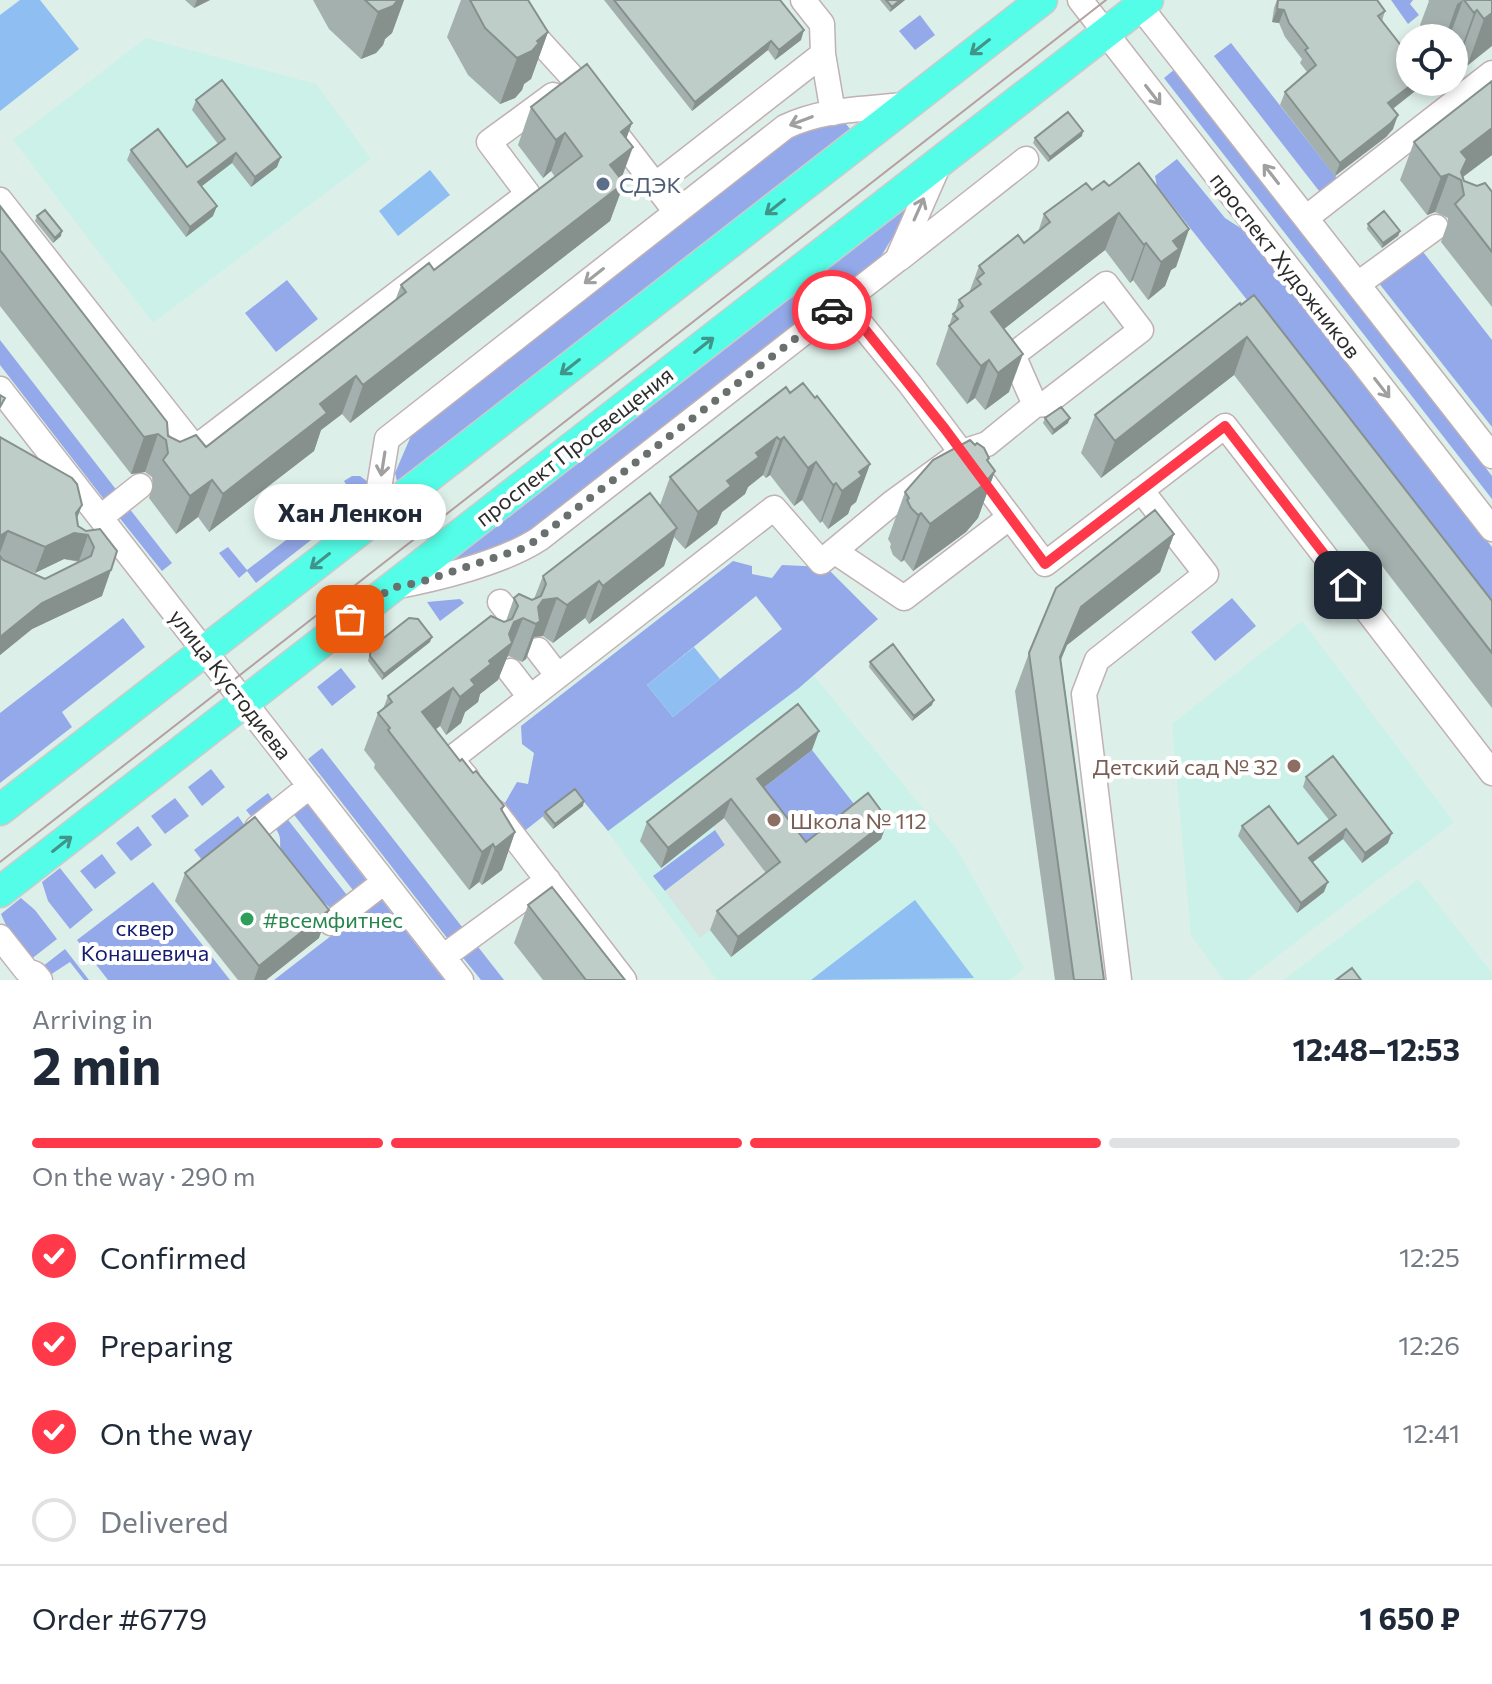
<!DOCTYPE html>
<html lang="en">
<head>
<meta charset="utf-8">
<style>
	:root { --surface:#fff; --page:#f2f2f3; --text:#1f2937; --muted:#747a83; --line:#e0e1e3; --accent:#ff3949 }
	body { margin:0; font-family:Commissioner,sans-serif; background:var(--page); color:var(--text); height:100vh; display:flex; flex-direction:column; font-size:30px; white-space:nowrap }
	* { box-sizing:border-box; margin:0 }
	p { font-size:26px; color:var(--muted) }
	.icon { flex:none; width:44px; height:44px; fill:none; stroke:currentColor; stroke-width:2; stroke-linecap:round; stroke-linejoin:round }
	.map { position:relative; height:980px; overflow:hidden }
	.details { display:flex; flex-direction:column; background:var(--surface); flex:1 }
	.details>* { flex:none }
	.fabs { position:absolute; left:1396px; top:24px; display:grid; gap:16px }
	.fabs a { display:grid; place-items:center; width:72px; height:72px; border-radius:50%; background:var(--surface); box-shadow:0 4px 12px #0003; font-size:40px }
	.pin { position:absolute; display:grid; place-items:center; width:68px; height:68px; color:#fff; margin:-34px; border-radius:16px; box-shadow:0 4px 12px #0006 }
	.courier { position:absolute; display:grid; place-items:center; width:80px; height:80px; margin:-40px; border:6px solid #ff3949; border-radius:50%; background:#fff; color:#222; box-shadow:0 2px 10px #0007 }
	.bubble { position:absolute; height:56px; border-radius:28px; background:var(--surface); box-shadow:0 4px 12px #0003; font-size:26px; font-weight:700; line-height:56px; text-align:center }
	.summary em { font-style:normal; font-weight:700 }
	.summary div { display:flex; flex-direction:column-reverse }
	.summary { display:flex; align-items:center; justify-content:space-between; height:136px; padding:0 32px }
	h1 { font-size:52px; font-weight:700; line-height:60px }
	.bar { display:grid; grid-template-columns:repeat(4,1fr); gap:12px 8px; align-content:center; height:96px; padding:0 32px }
	.bar i { height:10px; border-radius:6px; background:var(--line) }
	.bar .current { background:var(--accent) }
	.bar p { grid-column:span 4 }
	.line { display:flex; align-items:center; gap:20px; padding:0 32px; border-top:2px solid var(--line) }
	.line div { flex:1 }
	ol { padding:0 32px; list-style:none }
	li { display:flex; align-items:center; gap:24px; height:88px }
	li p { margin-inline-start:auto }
	li .icon { padding:8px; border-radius:50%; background:var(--accent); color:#fff; stroke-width:4 }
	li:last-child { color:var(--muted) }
	li i { width:44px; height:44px; border:4px solid var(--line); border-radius:50% }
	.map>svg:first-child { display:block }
</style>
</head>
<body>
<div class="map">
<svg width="1492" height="980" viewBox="0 0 1492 980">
	<rect width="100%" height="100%" fill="#ddefe9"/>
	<path fill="#cbf1e9" d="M146 38 316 84 371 159 153 323 13 140Z
		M1302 621 1454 822 1246 980H1223L1191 935 1172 724Z
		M809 670 958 851 1024 968 1009 980H717L605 828Z
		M1418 879 1492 973V980H1283Z"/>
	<path fill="#94a9ea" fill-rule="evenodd" d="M1391 0H1413L1410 4 1419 15 1408 24Z
		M920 15 935 35 915 50 899 31Z
		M1231 43 1340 182 1323 196 1214 56Z
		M1175 69 1492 476V499L1164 78Z
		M834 122 846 124 851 130 400 482 397 481 395 473 414 429 791 135Z
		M1177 159 1225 218 1245 231 1492 547V610L1157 186 1155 176Z
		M909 203V210L877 263 530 533 510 544 459 560 452 558Z
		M1420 248 1492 340V427L1378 282Z
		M287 280 318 319 276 352 245 313Z
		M0 340 118 492 106 502 0 365Z
		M352 476H360L368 482 367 493 361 501 256 583 247 571 239 578 219 553 228 547 247 570 350 491 344 481Z
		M125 503 172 563 162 571 114 511Z
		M733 561 752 566V574L772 578 782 565 826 567 878 619 799 688 608 831 575 791 522 833 502 808 517 782 528 784 534 753 522 744 521 726ZM756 596 782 629 673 717 647 685Z
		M1232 598 1256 626 1215 661 1191 632Z
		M460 599 464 603 440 621 427 602Z
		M123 618 145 647 62 712 72 727 0 783V713Z
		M341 668 356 687 332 706 317 687Z
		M322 748 466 932 451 943 308 759Z
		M812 750 861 813 799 861 750 798Z
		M211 769 225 787 202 806 188 787Z
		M268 793 275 803 254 820 246 810Z
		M175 798 189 816 165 834 151 816Z
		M305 801 369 884 356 894 291 811Z
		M238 816 245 826 202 860 194 850Z
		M285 816 350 899 335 911C320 901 289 871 282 854 277 841 285 840 273 825Z
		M138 826 152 845 131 861 116 843Z
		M715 830 725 845 665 891 653 876Z
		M102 854 116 873 95 889 80 871Z
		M60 868 93 910 70 929 48 901 42 882Z
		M153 882 230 980H108L77 940Z
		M21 898 35 910 57 939 30 960 9 932 1 914Z
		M380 898 444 980H274Z
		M475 943 504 980H481L460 954Z
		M65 949 89 980H84L70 962 50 975 38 970Z"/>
	<path fill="#8fbef2" d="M20 0H40L79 49 0 111V15Z
		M430 170 450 195 398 236 379 211Z
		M694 647 720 679 673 717 647 685Z
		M915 900 974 978 811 980Z"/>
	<path fill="#d8e2df" d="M724 818 772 881 700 938 665 891 725 845 713 826Z"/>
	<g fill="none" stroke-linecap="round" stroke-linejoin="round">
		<defs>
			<path id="minor" d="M502 0 574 79 676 212
				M803 0 822 24 823 54 833 113
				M1080 0 1492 529
				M1135 0 1492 456
				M655 185 823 54
				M0 200 195 448 528 194 489 142 553 95
				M1306 218 1492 73
				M899 259 1026 159
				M1358 284 1436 227
				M843 302 910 384 1045 564 1225 426 1492 773
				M0 389 461 980
				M101 517 140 486
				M374 519 387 439 785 127C822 109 865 109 905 105
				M834 551 904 598 1010 517
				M393 587C436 579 502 563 539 539L897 260 940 162
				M500 602 517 623
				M538 650 558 676
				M510 671 530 697
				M467 778 451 759 774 508 821 562 892 503 962 452 987 444 1035 405 1045 404 1141 330 1106 284 1013 355 1035 405
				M496 813 624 980
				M257 828 310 786
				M331 923 384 882
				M0 937 26 970 35 974 40 980
				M443 957 548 880
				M1119 980 1084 694 1097 660 1206 574 1141 490"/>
			<path id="major" d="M0 810 1042 0
				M0 892 1148 0"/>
		</defs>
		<use href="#minor" stroke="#c1b1b2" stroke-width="27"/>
		<use href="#major" stroke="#ccc" stroke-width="33"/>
		<use href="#minor" stroke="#fff" stroke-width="24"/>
		<use href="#major" stroke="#53fde7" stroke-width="30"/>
		<path stroke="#b89fa0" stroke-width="2" d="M0 862 1106 0"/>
	</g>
	<path fill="#a4b0ad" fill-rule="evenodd" d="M185 0H210L194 8Z
		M313 0H404L392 33 385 39 383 45 376 53 361 59 329 29Z
		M461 0H528L548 32 531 79 524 84 522 90 515 98 500 104 468 75 447 37Z
		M604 0H780L801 40 775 60 768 50 692 111Z
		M880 0H905L890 12Z
		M1277 0 1385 11 1382 21 1419 88 1393 109V129L1386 137 1335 176 1280 105 1285 92 1307 72 1300 63 1302 59 1285 37 1279 23 1272 22 1274 8Z
		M1428 0H1492L1467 66 1460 57 1457 60 1454 56V38H1430L1420 25 1429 1Z
		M196 100 277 167 251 187 232 163 202 186 213 216 186 237 127 160 131 150 187 167 218 144 192 110Z
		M531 107 632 123 626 139 621 179 624 183 610 221 350 423 342 414 321 430 314 451 209 532 198 517 176 534 149 498 153 486 152 477 145 472 131 474 0 306V206L168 436 180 442 206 447 395 301 401 285 434 270 555 177 551 171 543 178 518 145Z
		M1082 136 1048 162 1033 143 1035 138Z
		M1414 142 1492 155 1463 177 1464 181 1492 192V307L1441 242 1448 222V218L1435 212 1427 215 1400 180Z
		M1109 186 1189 229 1176 267 1171 270 1165 286 1148 300 1133 280 1130 283 1105 250 1004 329 1009 392 985 410 975 398 967 404 936 364 953 314 955 312 959 300 969 293 979 266 1024 243 1038 232 1044 214 1092 190Z
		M37 216 61 236 53 243 35 221Z
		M1368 224 1400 231 1398 236 1382 248 1367 229Z
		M1240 303 1492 601V708L1234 375 1101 478 1081 453 1095 415Z
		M790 393 870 464 856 502 851 506 848 514 828 529 822 521 820 523 802 500 794 506 770 475 766 478 763 475 748 487 745 494 722 512 717 524 685 549 674 537 664 566 589 624 585 618 553 643 543 636 534 637 526 659 522 662 509 656 507 657 498 680 480 694 478 702 465 712 461 723 446 735 440 726 435 729 460 761 473 773 504 806 502 811 515 832 502 870 482 885 479 882 469 890 374 768 375 764 364 750 378 713 383 709 388 696 506 621 514 598 534 599 543 576 660 505 670 477Z
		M1045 418 1068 423 1052 435 1043 423Z
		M0 437 82 505 77 518 78 526 86 531 100 529 102 596 32 629 0 655ZM2 559 35 573 64 559 79 562 45 579Z
		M975 445 989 458 988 461 995 471 978 518 966 532 913 571 904 560 901 562 893 555 890 547 891 544 888 539 905 492Z
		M1174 534 1160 572 1067 645 1061 660 1104 980H1055L1015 691 1029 653Z
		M430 642 382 680 368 661 371 648Z
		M870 662 932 705 912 721 869 667Z
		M812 750 763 788 806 842 888 820 881 839 731 957 710 930 717 911 766 873 724 818 661 868 640 841 647 822Z
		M1306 777 1388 843 1362 863 1343 839 1312 863 1324 892 1297 913 1238 836 1242 826 1298 844 1329 820 1303 787Z
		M583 806 553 829 543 817 545 812Z
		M185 873 319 938 266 980H238L175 901Z
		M528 905 625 980H543L514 943Z"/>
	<path fill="#86908d" d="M197 0H210L194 8Z
		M396 0H404L392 33 385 39 383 45 376 53 361 59 378 12Z
		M900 0H905L890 12 892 7Z
		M1463 0 1449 38H1445L1457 4Z
		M1277 9 1284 10 1279 23 1272 22Z
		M1477 10 1460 57 1457 60 1474 13Z
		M1492 13V46L1467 66 1484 19Z
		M804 30 801 40 775 60 779 50Z
		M548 32 531 79 524 84 522 90 515 98 500 104 517 58Z
		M771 41 768 50 692 111 695 102Z
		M1415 82H1421L1419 88 1383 116 1388 103Z
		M1398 115 1393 129 1386 137 1335 176 1340 163Z
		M632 123 619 158 633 147 619 185 596 202 621 132Z
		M1492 128V155L1460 179 1461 152Z
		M1083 131 1082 136 1048 162 1050 157Z
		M565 133 551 171 543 178 556 140Z
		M236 153 232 163 194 192 198 182Z
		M281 157 277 167 251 187 255 177Z
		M1449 174 1435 212 1427 215 1441 177Z
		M624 183 610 221 350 423 363 385Z
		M217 206 213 216 186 237 190 227Z
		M1119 213 1105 250 977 350 991 312Z
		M1189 229 1176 267 1171 270 1165 286 1148 300 1161 262 1173 241Z
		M62 231 61 236 53 243 55 238Z
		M1400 231 1398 236 1382 248 1383 243Z
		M1146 243 1133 280 1130 283 1144 245Z
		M1247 337 1234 375 1101 478 1115 441Z
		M1023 354 1009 392 985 410 998 373Z
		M989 360 975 398 967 404 981 366Z
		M356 376 342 414 321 430 314 451 209 532 223 494 320 404Z
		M1070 418 1068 423 1052 435 1054 430Z
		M158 434 145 472 131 474 144 437Z
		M777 437 763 475 748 487 745 494 722 512 717 524 685 549 698 512 727 481 756 453Z
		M784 437 770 475 766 478 780 440Z
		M989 458 978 489 995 471 978 518 966 532 913 571 930 524Z
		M816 462 802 500 794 506 808 468Z
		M870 464 856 502 851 506 848 514 828 529 842 491 859 472Z
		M212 480 198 517 176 534 190 496Z
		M836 483 822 521 820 523 833 485Z
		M82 505 72 531 74 533 88 535 79 561 64 559 35 573 45 547Z
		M921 513 904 560 901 562 918 515Z
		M677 528 664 566 589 624 603 586Z
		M8 531 0 553V536Z
		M1174 534 1160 572 1067 645 1046 694 1060 657 1081 607Z
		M111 570 102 596 32 629 0 655V637L42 603Z
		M599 581 585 618 553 643 567 605Z
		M557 598 543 636 534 637 526 659 522 662 536 624 538 607 543 600Z
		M523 618 498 680 480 694 478 702 465 712 461 723 446 735 460 697 514 622Z
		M432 637 430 642 382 680 384 674Z
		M453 688 440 726 409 750 422 712Z
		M934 700 932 705 912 721 914 716Z
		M819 731 812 750 750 798 757 779Z
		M731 799 724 818 661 868 668 848Z
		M584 801 583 806 553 829 555 824Z
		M888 820 881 839 731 957 738 937Z
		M1346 829 1343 839 1305 868 1309 858Z
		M515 832 502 870 482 885 495 848Z
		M1392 833 1388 843 1362 863 1365 853Z
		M493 844 479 882 469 890 482 852Z
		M1328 882 1324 892 1297 913 1301 903Z
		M329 910 319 938 266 980H254L259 966Z"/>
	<path fill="#bfcdc9" stroke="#86908d" stroke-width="2" d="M365 0H398L393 6 378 12Z
		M470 0H528L548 32 537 41 539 43 532 51 517 58 485 28Z
		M614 0H780L804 30 779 50 771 41 695 102Z
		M886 0H900L892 7Z
		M1278 0H1377L1385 11 1378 16 1410 57V82H1415L1388 103 1398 115 1391 123 1340 163 1285 92 1316 65 1305 50 1308 48 1289 23 1284 10 1277 9Z
		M1464 0H1492V13L1484 19 1477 10 1474 13Z
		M587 64 632 123 621 132 633 147 610 165 624 183 363 385 356 376 320 404 327 413 223 494 212 480 190 496 163 460 168 453 166 440 158 434 144 437 0 250V206L167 422 168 436 180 442 196 435 206 447 406 292 401 285 429 263 434 270 582 156 565 133 556 140 531 107Z
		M222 80 281 157 255 177 236 153 198 182 217 206 190 227 131 150 158 129 187 167 225 139 196 100Z
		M1492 81V128L1461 152 1467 159 1461 172 1464 181 1477 186 1485 183 1492 192V252L1455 204 1464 195 1461 180 1449 174 1441 177 1414 142Z
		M1068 112 1083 131 1050 157 1035 138Z
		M1139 163 1189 229 1173 241 1179 249 1161 262 1146 243 1144 245 1119 213 991 312 1023 354 998 373 989 360 981 366 949 326 958 319 953 314 963 306 959 300 981 284 977 279 984 273 979 266 1018 235 1024 243 1050 222 1044 214 1086 183 1092 190 1104 181 1109 186Z
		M45 210 62 231 55 238 37 216Z
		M1384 211 1400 231 1383 243 1368 224Z
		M1254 295 1492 601V653L1247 337 1115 441 1095 415 1240 303 1241 305Z
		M803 383 815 398 817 396 870 464 859 472 862 476 842 491 836 483 833 485 816 462 808 468 784 437 780 440 777 437 756 453 759 457 727 481 731 486 698 512 670 477 786 387 790 393Z
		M0 395 5 398 0 407Z
		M1061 407 1070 418 1054 430 1045 418Z
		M0 437 72 478 77 484 82 505 76 513 78 526 86 531 100 529 117 551 111 570 42 603 0 637V556L3 560 45 579 91 556 94 547 88 535 74 533 45 547 8 531 0 536Z
		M970 440 975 445 977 443 984 448 989 458 987 460 995 471 983 485 930 524 921 513 918 515 911 508 907 500 909 498 905 492 933 460Z
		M650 493 677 528 603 586 599 581 567 605 557 598 543 600 538 607 540 621 536 624 523 618 514 622 509 634 512 643 489 661 491 664 471 680 475 685 460 697 453 688 422 712 460 761 462 759 473 773 476 771 504 806 501 809 515 832 495 848 493 844 482 852 388 730 390 728 378 713 392 702 388 696 491 616 504 622 512 619 518 606 514 598 519 594 532 600 541 596 546 584 543 576Z
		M1155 510 1174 534 1081 607 1060 657 1104 980H1074L1029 653 1056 588Z
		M409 618 418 619 432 637 384 674 370 656 371 648Z
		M893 644 934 700 914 716 870 662Z
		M798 704 819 731 757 779 806 842 868 793 888 820 738 937 717 911 780 862 731 799 668 848 647 822Z
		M1333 756 1392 833 1365 853 1346 829 1309 858 1328 882 1301 903 1242 826 1269 806 1298 844 1336 815 1306 777Z
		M575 789 584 801 555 824 545 812Z
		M255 817 329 910 259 966 185 873Z
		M552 887 625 980H586L528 905Z
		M1352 968 1361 980H1336Z"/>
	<defs><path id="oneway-shaft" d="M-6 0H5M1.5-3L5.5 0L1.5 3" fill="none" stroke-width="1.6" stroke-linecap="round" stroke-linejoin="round" transform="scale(2)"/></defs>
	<g stroke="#40948a">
		<use href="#oneway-shaft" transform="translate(980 47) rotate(142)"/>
		<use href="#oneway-shaft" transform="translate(775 207) rotate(142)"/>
		<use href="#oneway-shaft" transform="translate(704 345) rotate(-38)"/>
		<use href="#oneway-shaft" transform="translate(570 367) rotate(142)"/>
		<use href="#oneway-shaft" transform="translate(320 561) rotate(142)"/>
		<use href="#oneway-shaft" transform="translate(62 844) rotate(-38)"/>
	</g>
	<g stroke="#a0a0a0">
		<use href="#oneway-shaft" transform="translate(1153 95) rotate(52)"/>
		<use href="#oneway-shaft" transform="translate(801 121) rotate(159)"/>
		<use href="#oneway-shaft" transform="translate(1271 174) rotate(-128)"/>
		<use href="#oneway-shaft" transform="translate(919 209) rotate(-66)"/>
		<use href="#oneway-shaft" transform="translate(594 276) rotate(142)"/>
		<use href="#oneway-shaft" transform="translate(1382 388) rotate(52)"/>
		<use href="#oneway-shaft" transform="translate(383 464) rotate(99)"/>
	</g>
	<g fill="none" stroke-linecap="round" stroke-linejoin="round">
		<path stroke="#6a706e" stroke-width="8" stroke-dasharray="0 14.4" d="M350 619 391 588 421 582 527 547 832 310"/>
		<path stroke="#ff3949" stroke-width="10" d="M832 310 843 302 945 429 1045 564 1225 426 1348 585"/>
	</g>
	<circle fill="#5c6f8a" stroke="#fff" stroke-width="3" cx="603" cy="184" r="8"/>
	<g fill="#8d6e63" stroke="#fff" stroke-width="3">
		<circle cx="1294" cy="766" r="8"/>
		<circle cx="774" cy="820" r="8"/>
	</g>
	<circle fill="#2e9e5b" stroke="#fff" stroke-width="3" cx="247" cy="919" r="8"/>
	<g text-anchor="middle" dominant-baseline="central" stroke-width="8" stroke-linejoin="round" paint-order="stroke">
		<g font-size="22" fill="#4e5e75" stroke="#fff" text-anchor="start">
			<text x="619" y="184">СДЭК</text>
		</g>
		<g font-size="22" fill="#2c2c2c" stroke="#fff">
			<text transform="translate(1286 265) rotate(52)">проспект Художников</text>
			<text transform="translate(574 446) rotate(-38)">проспект Просвещения</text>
			<text transform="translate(231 684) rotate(52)">улица Кустодиева</text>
		</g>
		<g font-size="22" fill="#785e54" stroke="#fff" text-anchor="end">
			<text x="1278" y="766">Детский сад № 32</text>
			<text x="790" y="820" text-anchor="start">Школа № 112</text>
		</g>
		<g font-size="22" fill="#27864d" stroke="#fff" text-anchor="start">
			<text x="263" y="919">#всемфитнес</text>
		</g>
		<g font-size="22" fill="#141d70" stroke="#fff">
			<text x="145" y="927">сквер<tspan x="145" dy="25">Конашевича</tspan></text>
		</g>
	</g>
</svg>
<div class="fabs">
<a><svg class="icon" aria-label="locate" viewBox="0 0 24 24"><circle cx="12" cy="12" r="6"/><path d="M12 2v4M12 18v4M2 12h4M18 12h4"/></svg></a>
</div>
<div class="pin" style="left:350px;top:619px;background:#ea580c"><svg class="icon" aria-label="bag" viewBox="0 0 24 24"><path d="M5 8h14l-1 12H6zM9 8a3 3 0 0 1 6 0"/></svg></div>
<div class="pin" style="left:1348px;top:585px;background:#1f2937"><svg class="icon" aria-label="home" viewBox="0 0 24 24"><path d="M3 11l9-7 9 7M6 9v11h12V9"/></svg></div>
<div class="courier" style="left:832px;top:310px"><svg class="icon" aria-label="car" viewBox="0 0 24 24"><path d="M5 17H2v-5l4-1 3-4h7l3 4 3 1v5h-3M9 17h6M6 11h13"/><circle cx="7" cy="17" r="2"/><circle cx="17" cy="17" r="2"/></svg></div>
<div class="bubble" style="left:254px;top:484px;width:192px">Хан Ленкон</div>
</div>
<section class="details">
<div class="summary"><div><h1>2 min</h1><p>Arriving in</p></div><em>12:48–12:53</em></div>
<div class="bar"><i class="current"></i><i class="current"></i><i class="current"></i><i></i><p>On the way · 290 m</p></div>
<ol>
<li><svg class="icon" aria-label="check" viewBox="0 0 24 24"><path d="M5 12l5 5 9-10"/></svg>Confirmed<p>12:25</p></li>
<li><svg class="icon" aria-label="check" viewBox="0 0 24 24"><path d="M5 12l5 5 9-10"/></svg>Preparing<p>12:26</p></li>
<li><svg class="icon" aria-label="check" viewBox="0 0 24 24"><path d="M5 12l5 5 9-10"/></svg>On the way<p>12:41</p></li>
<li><i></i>Delivered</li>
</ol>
<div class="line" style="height:104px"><div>Order #6779</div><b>1 650 ₽</b></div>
</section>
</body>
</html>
